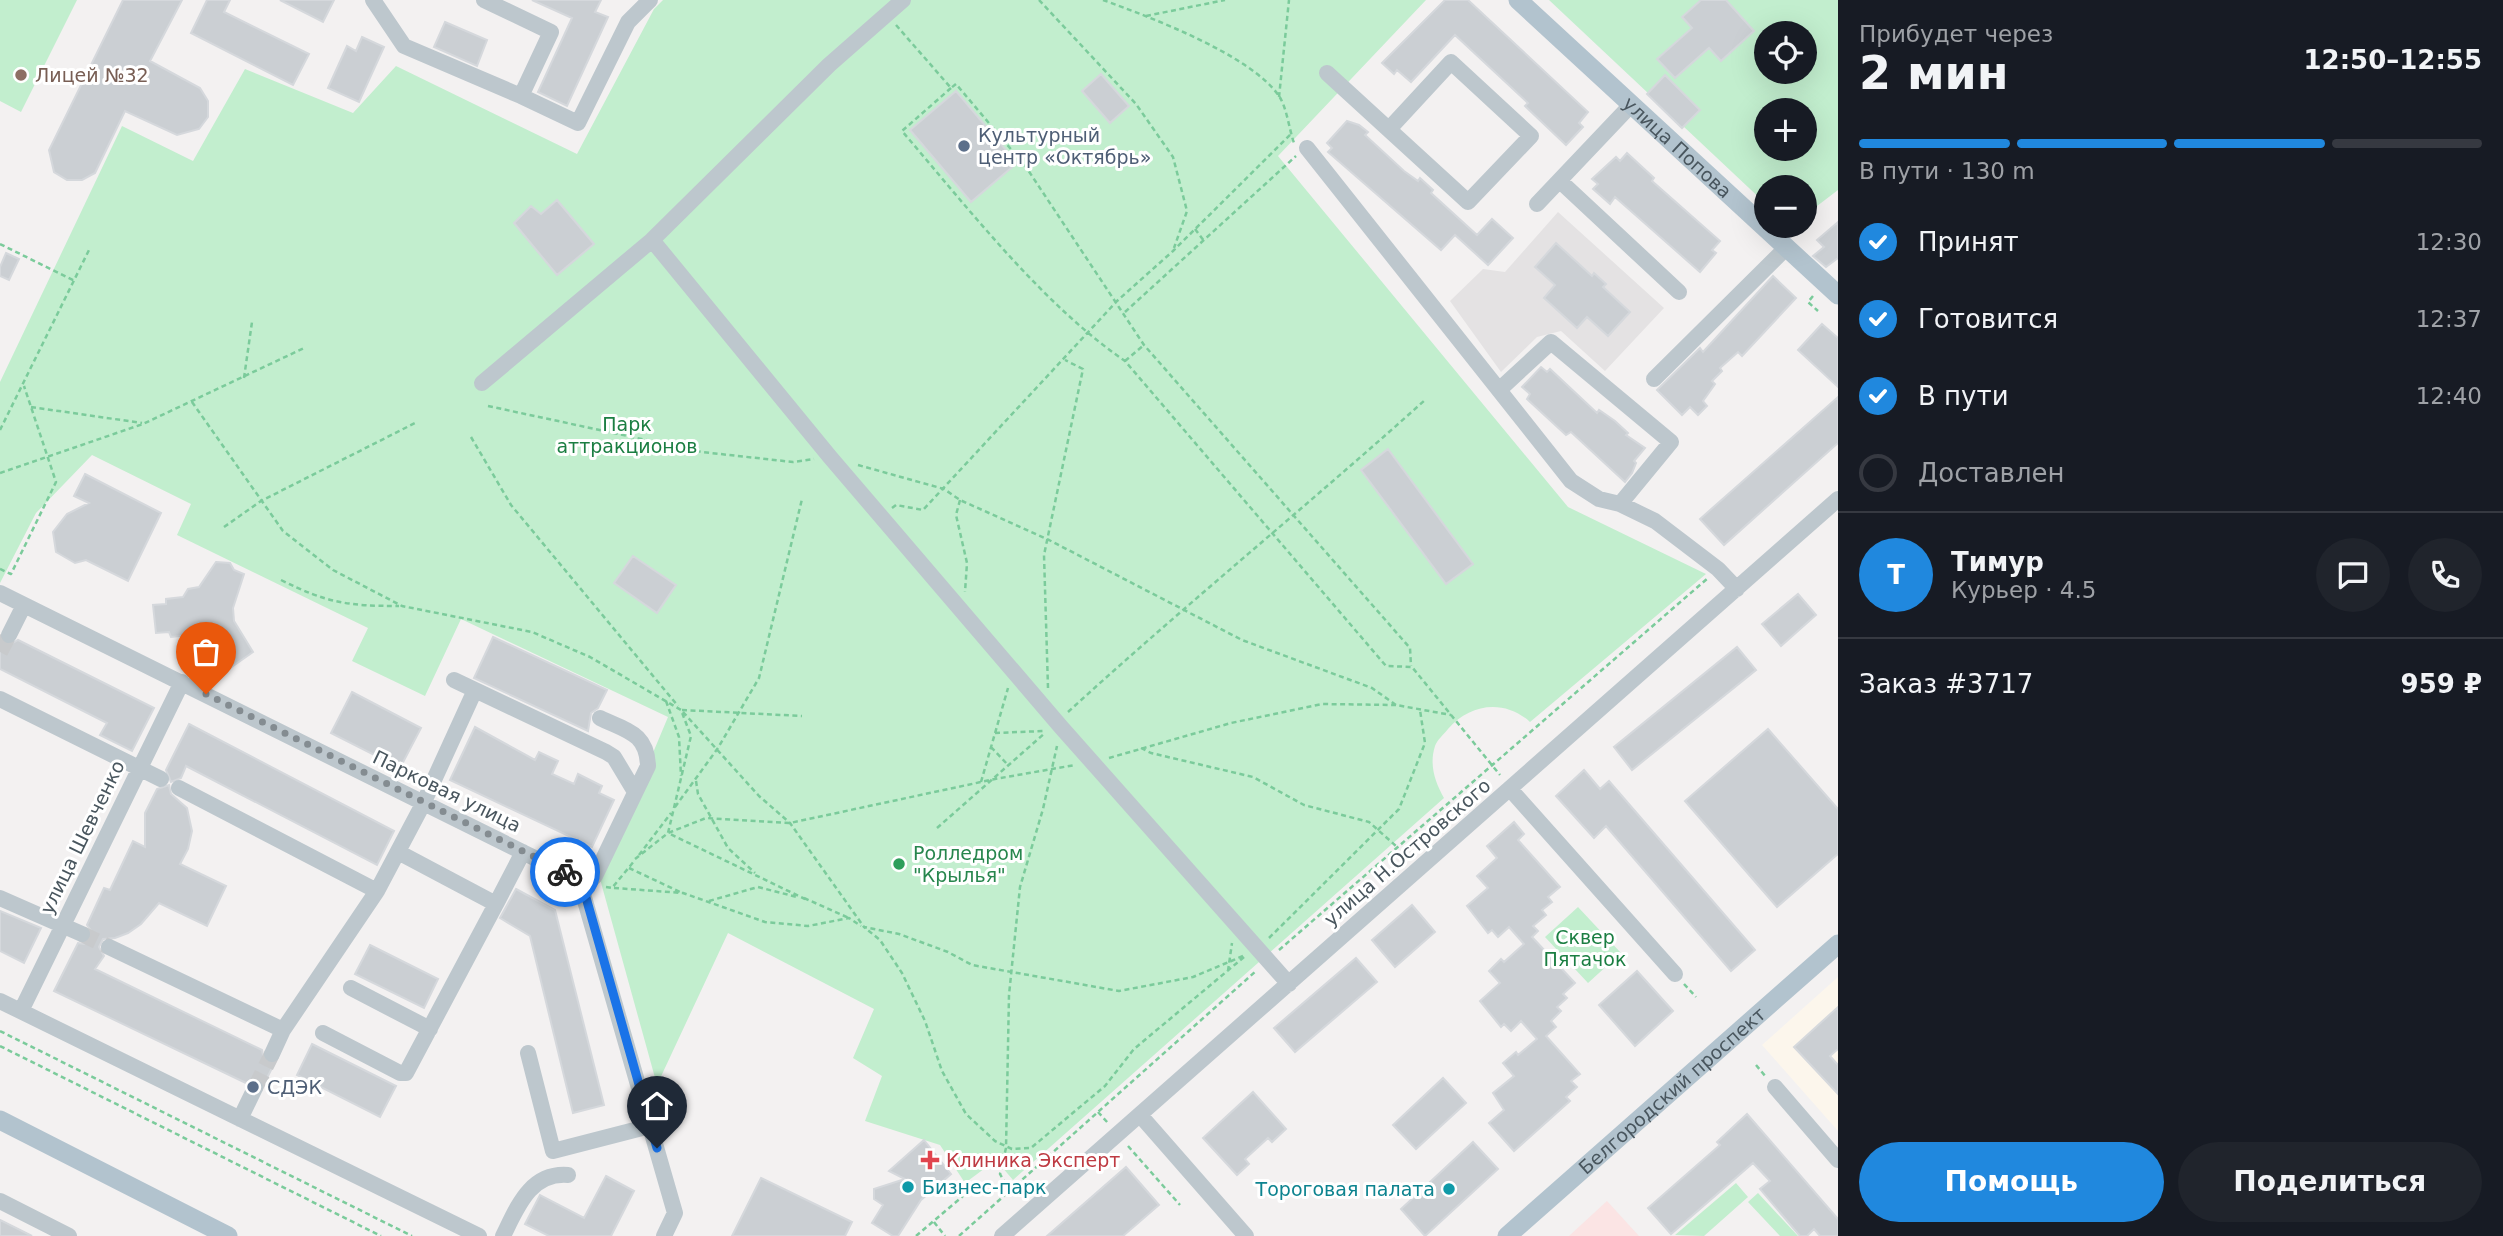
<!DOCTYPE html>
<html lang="ru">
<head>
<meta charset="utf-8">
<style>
	:root { --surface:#171b24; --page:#20242c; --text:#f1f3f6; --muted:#9ea1a6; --line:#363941; --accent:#2088de }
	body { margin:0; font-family:"DejaVu Sans",sans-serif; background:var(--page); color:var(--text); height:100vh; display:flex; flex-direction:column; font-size:26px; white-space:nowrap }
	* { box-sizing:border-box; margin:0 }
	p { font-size:23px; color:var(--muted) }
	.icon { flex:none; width:38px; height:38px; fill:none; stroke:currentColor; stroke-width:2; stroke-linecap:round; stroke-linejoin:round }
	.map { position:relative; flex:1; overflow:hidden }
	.drawer { display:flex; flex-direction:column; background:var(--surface); width:665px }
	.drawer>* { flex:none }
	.controls { position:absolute; left:1754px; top:21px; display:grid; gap:14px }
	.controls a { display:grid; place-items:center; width:63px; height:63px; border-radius:50%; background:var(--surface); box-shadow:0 7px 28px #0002; font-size:35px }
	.pin { position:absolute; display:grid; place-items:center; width:60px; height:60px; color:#fff; margin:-72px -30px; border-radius:50% 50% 50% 0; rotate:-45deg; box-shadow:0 0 7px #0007 }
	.pin .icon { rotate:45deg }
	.courier { position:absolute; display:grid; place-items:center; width:70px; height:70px; margin:-35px; border:5px solid #1a73e8; border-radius:50%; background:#fff; color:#222; box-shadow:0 2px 9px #0007 }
	.head em { font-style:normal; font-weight:700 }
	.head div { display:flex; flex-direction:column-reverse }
	.head { display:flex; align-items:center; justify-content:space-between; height:119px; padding:0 21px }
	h1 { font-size:46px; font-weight:700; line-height:52px }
	.bar { display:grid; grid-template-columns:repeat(4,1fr); gap:10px 7px; align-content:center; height:84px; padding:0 21px }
	.bar i { height:9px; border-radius:5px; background:var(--line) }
	.bar .on { background:var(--accent) }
	.bar p { grid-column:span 4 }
	.line { display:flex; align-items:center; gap:18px; padding:0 21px; border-top:2px solid var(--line) }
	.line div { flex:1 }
	.round { display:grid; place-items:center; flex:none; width:74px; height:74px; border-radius:37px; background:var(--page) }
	ol { padding:0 21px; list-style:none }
	li { display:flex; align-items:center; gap:21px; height:77px }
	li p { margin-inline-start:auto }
	li .icon { padding:7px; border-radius:50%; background:var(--accent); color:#fff; stroke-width:4 }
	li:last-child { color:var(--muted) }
	li i { width:38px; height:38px; border:4px solid var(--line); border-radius:50% }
	.cta { display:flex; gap:14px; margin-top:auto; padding:14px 21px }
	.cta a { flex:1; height:80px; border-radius:42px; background:var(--accent); color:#fff; font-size:28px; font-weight:700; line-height:80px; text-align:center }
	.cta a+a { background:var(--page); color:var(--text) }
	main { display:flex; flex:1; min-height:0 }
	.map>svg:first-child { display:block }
</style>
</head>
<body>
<main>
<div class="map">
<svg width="1838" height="1236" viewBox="0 0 1838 1236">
	<rect width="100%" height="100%" fill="#f3f1f1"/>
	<path fill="#fcf6ec" d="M1838 977V1131L1762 1045Z"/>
	<path fill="#e4e2e3" d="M1558 212 1664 308 1605 371 1561 331 1537 337 1501 372 1450 301 1483 269 1505 272Z"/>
	<path fill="#fbe4e4" d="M1607 1201 1639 1236H1569Z"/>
	<path fill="#c2eece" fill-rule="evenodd" d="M0 0H77L21 112 0 101Z
		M663 0H1426L1278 156 1568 507 1706 574 1530 722C1505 699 1470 703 1448 729 1444 734 1437 740 1435 746 1429 765 1435 782 1444 798L1013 1180 996 1160 965 1183 940 1145 865 1121 882 1076 853 1058 874 1009 728 933 657 1085 600 879 668 717 461 619 425 696 352 661 368 628 177 535 191 504 92 455 36 513 0 583V382L122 126 193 161 245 69 353 113 396 66 577 154 654 9Z
		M1549 0H1838V190L1804 216V187H1766V204ZM1766 33H1804V72H1766ZM1766 110H1804V149H1766Z
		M1578 907 1621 953 1588 983 1545 937Z
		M1736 1183 1748 1197 1704 1236 1675 1235Z
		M1758 1193 1798 1236H1780L1748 1202Z"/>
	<path fill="#cbcfd3" stroke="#d5d8dc" stroke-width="2" d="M123 0H182L150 61 200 88 208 101V117L199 129 177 135 125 111 95 173 82 180H67L54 172 49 150Z
		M207 0H230L224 12 309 54 293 85 191 33Z
		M280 0H334L323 22Z
		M532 0H601L595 12 608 17 567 106 538 92 572 18Z
		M1445 0H1468L1588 112 1579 123 1583 127 1566 145 1525 106 1528 103 1455 35 1411 82 1397 70 1394 74 1382 63Z
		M1701 0H1726L1754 31 1721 61 1709 48 1675 78 1657 59 1692 28 1682 17Z
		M445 22 487 40 477 66 434 47Z
		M362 37 384 47 359 102 328 88 347 46 356 51Z
		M1101 74 1129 106 1110 123 1082 91Z
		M1665 75 1700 110 1682 128 1647 94Z
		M956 91 1017 163 971 202 910 130Z
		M1347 121 1359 125 1368 132 1365 135 1404 171 1418 181 1420 178 1433 190 1431 193 1477 235 1492 219 1513 238 1488 265 1455 235 1441 250 1328 152 1332 148 1327 143Z
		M1627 153 1654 178 1652 181 1720 241 1712 250 1716 253 1700 272 1615 197 1610 204 1593 189 1598 184 1592 179 1616 157 1620 161Z
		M557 200 594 244 557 275 514 223 531 206 541 214Z
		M1838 222V258L1826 267 1813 256 1824 247 1817 240Z
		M1556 243 1592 276 1594 273 1606 284 1603 287 1630 312 1608 336 1587 317 1577 328 1544 298 1555 285 1535 267Z
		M6 253 19 259 9 280 0 276V267Z
		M1773 276 1796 298 1742 356 1738 352 1720 368 1722 371 1712 381 1715 384 1703 401 1707 406 1698 415 1690 407 1682 415 1657 390 1700 348 1703 352Z
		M1822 324 1838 338V387L1798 350Z
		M1541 367 1547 372 1550 369 1597 413 1599 410 1615 421 1628 433 1626 435 1645 448 1634 461 1636 463 1632 473 1625 482 1571 432 1566 435 1527 399 1530 394 1522 387Z
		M1838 397V443L1724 545 1700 519Z
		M1388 449 1473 564 1446 584 1361 470Z
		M85 474 161 513 128 581 86 560 75 563 56 552 53 532 67 514 89 503 74 496Z
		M633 556 676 585 657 613 614 583Z
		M216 562 230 563 234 570 244 574 233 608 234 621 253 652 226 671 215 660 204 642 190 635 171 637 169 632 156 633 153 605 166 604V599L183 597 188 589 199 587Z
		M1798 594 1816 615 1781 646 1762 624Z
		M493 637 607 690 598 708 591 713 588 731 474 678Z
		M0 640 9 645 18 640 154 708 132 751 100 735 107 723 0 669Z
		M1737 647 1756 670 1632 770 1614 747Z
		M352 692 421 728 400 768 331 733Z
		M189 724 394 831 377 865 186 766 181 778 171 782 166 770Z
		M475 727 535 760 539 752 558 761 552 774 574 784 578 774 602 786 599 793 614 800 592 847 450 780Z
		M1768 729 1838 809V854L1777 907 1685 801Z
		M1584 770 1600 789 1609 781 1755 950 1731 971 1606 826 1594 838 1556 796Z
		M169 785 171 794 187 808 192 831 188 849 180 864 226 886 207 926 159 903 141 924 128 933 115 938 103 939 99 947 104 956 95 969 262 1050 264 1061 274 1064 264 1084 255 1078 246 1083 54 991 78 943 84 944 91 939 92 932 87 925 104 888 110 890 133 841 145 847V813L157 789Z
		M1514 822 1524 834 1518 840 1560 887 1548 897 1552 902 1542 910 1546 915 1533 926 1538 931 1532 937 1575 983 1563 994 1567 998 1557 1007 1561 1011 1551 1021 1556 1027 1546 1036 1580 1074 1571 1081 1577 1087 1566 1097 1570 1101 1514 1151 1489 1123 1504 1110 1493 1093 1514 1076 1503 1063 1516 1052 1518 1055 1537 1039 1521 1021 1511 1031 1504 1024 1501 1027 1480 1001 1500 983 1489 971 1501 959 1504 962 1524 944 1509 927 1498 937 1492 930 1488 933 1467 906 1488 888 1477 876 1497 858 1487 846Z
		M516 889 555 910 604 1105 573 1113 530 936 500 918Z
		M1412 905 1435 932 1395 967 1372 940Z
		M0 911 41 928 24 963 0 951Z
		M370 945 438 979 424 1008 355 974Z
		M1356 958 1377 982 1295 1052 1274 1028Z
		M1637 971 1673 1011 1635 1046 1599 1005Z
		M1838 1007V1049L1830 1056 1838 1065V1094L1794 1047Z
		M312 1044 396 1086 380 1117 297 1075Z
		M1443 1078 1466 1103 1416 1149 1393 1125Z
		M1253 1092 1286 1129 1272 1142 1268 1138 1245 1159 1249 1164 1237 1175 1203 1138Z
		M1747 1114 1838 1219V1236H1820L1814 1229 1807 1236H1800L1760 1189 1770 1181 1753 1163 1671 1234 1648 1208 1720 1145 1717 1142Z
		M924 1140 951 1174 921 1200 898 1236H893L872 1223 883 1205 874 1199V1189L905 1179 889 1171Z
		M1473 1142 1498 1169 1425 1236 1401 1209Z
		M1126 1167 1159 1205 1123 1236H1047Z
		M606 1176 634 1191 611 1236H549L525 1224 540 1195 584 1218Z
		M761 1178 852 1222 845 1236H732Z
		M0 1220 32 1236H0Z"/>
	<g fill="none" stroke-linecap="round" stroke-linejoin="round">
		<path stroke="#c8cacc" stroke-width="16" stroke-dasharray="16 8" stroke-linecap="butt" d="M0 652 9 635
			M82 934 109 947
			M255 1088 272 1054"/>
		<path stroke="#7bcb9b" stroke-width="2.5" stroke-dasharray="5 3.5" stroke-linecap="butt" d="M1039 0 1136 104 1173 157 1187 211 1174 248
			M1103 0C1150 17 1251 55 1279 96 1287 108 1289 129 1294 143
			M1146 16 1225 0
			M896 25 951 88 956 84 1026 167 1144 345 1410 648 1411 666
			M951 88 902 131C967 207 1043 305 1125 361L1386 666 1412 667 1500 775
			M1279 97 1289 0
			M1195 229 1204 241
			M0 244 75 281
			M1813 296 1808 302 1818 311
			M1125 312 1296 156
			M1125 361 1144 345
			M244 378 252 322
			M192 402 283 531 333 570 402 606 532 632 590 657 681 710 691 736 668 833 805 899
			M488 406 702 452 793 462 814 459
			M31 407 142 423
			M0 430 89 250
			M471 437 511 505 678 706
			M858 465 944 489 960 500 1049 540 1242 640 1372 688 1396 705 1451 715
			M0 473 143 424 304 348
			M960 500 956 515 967 563 965 592
			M892 508 896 505 923 510 1117 301 1173 251 1291 134
			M224 527 261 501 415 423
			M0 569 11 574 56 482 24 386
			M281 580C327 603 348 606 399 606
			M1048 688 1044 555 1083 369 1065 360
			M666 701 679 737 681 776
			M682 710 802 716
			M683 712 759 796 790 823 864 927
			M1068 712C1185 605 1307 506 1425 400
			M995 733 1044 731
			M991 747 1008 765
			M1141 748 1151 753 1253 777 1304 805 1369 822 1396 846
			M1109 758 1231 723 1322 704 1396 705
			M696 781 698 794 728 848 755 873
			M981 782 1008 688
			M675 807 718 748 759 678 802 499
			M937 828 1045 733
			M639 855 671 813
			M635 859 668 833 706 818 790 823 995 779 1075 765
			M629 868 680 892
			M606 887 612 888 635 860
			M614 888 683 893 765 922 808 926 849 918 861 926
			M804 898 849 918
			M709 901 758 887 797 897
			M1269 938 1399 809 1425 743 1420 710
			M1279 950 1708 578
			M1243 956 1193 977 1119 991 972 965 948 952 899 934 864 927 880 940 902 973 925 1021 942 1071 966 1114 995 1141 1012 1149 1031 1148 1105 1086 1134 1049 1244 957
			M1228 971 1232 943
			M1684 984 1696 997
			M0 1031 412 1236
			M0 1046 381 1236
			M1756 1065 1766 1077
			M1098 1112 1108 1123
			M1128 1146 1180 1205
			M1010 1192 1000 1174 1006 1148 1009 995 1020 887 1043 809 1057 746
			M934 1222 945 1236
			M916 1236 963 1196
			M959 1236 1256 971"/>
		<path stroke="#bdc7cd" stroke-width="16" d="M373 0 404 46 521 96
			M484 0 551 32 521 96 578 123 628 22 650 0
			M903 0 829 65 652 240 830 457 1061 727 1289 984
			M1327 73 1468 202 1531 136 1451 62 1390 128
			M1307 148 1571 481 1599 499 1620 504 1655 521 1718 569 1737 589
			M1560 181 1679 292
			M1537 204 1630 106
			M1654 379 1786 248
			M482 383 652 240
			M1499 390 1551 342 1671 442 1620 504
			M0 593 579 880 675 1213 664 1236
			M9 635 24 605
			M454 680 606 752 614 757 635 792
			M0 699 161 779
			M179 788 377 891 423 804 475 690
			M1510 789 1675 974
			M398 852 496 904 523 852
			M583 887 595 876 648 766C647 733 627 731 600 718
			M0 898 82 934
			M109 947 283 1030 272 1054
			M351 988 430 1029
			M0 1001 479 1236
			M21 1011 182 682
			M283 1030 377 891
			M323 1033 400 1073H406L496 904
			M528 1053 553 1151 650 1126
			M1775 1087 1838 1160
			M1140 1115 1246 1236
			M240 1119 255 1088
			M0 1201 69 1236
			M503 1236C517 1208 530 1172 568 1175
			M1002 1236 1838 499"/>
		<g stroke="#b2c3ce" stroke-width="19">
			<path id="s1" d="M1518 0 1838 295"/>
			<path d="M0 1120 228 1236"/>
			<path id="s2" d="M1507 1236 1838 944"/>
		</g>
	</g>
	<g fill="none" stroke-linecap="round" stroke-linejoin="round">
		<path stroke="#848c91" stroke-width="7" stroke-dasharray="0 12.6" d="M206 694 565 872"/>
		<path stroke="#1a73e8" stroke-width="9" d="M565 872 579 880 583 887 657 1148"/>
	</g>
	<circle fill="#8d6e63" stroke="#fff" stroke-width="2.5" cx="21" cy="75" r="7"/>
	<g fill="#5c6f8a" stroke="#fff" stroke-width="2.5">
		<circle cx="964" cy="146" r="7"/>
		<circle cx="253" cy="1087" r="7"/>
	</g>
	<circle fill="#2e9e5b" stroke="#fff" stroke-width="2.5" cx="899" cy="864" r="7"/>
	<path fill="#e0444e" stroke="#fff" stroke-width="2.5" d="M926.5 1149.5h7v7h7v7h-7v7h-7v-7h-7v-7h7z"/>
	<g fill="#0f9aa8" stroke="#fff" stroke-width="2.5">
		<circle cx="908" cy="1187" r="7"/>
		<circle cx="1449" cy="1189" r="7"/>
	</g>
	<g text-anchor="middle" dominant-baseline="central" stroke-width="6" stroke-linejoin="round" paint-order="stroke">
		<g font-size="19" fill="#785e54" stroke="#fff" text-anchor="start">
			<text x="35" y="75">Лицей №32</text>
		</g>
		<g font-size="19" fill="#4e5e75" stroke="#fff" text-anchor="start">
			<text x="978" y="135">Культурный<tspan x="978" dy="22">центр «Октябрь»</tspan></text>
			<text x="267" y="1087">СДЭК</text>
		</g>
		<g font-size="19" fill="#49565e" stroke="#fff">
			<text stroke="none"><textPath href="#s1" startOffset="217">улица Попова</textPath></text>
			<text transform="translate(447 791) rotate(26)">Парковая улица</text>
			<text transform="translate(82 837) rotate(-64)">улица Шевченко</text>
			<text transform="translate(1407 852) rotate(-41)">улица Н.Островского</text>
			<text stroke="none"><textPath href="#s2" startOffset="220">Белгородский проспект</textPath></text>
		</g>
		<g font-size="19" fill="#1b7e42" stroke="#fff">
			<text x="627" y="424">Парк<tspan x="627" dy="22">аттракционов</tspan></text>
			<text x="1585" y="937">Сквер<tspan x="1585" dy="22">Пятачок</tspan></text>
		</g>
		<g font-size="19" fill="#27864d" stroke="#fff" text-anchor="start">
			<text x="913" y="853">Ролледром<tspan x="913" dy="22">"Крылья"</tspan></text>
		</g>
		<g font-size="19" fill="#be3a42" stroke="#fff" text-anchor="start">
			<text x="946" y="1160">Клиника Эксперт</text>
		</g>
		<g font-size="19" fill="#0d838f" stroke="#fff" text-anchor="start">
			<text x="922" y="1187">Бизнес-парк</text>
			<text x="1435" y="1189" text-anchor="end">Тороговая палата</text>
		</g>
	</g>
</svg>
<div class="controls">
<a><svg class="icon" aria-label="locate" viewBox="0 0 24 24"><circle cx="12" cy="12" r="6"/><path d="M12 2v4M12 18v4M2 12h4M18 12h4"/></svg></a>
<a>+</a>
<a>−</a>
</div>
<div class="pin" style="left:206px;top:694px;background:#ea580c"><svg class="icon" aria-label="bag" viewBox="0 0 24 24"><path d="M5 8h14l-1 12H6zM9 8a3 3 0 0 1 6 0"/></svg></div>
<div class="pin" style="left:657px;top:1148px;background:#1f2937"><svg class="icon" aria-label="home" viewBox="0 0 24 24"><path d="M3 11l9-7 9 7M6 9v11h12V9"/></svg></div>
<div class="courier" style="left:565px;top:872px"><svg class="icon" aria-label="bike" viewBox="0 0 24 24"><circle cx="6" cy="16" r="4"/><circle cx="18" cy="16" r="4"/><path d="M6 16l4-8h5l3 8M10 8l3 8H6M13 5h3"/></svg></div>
</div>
<section class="drawer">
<div class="head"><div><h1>2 мин</h1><p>Прибудет через</p></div><em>12:50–12:55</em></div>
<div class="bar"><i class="on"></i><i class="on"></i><i class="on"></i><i></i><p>В пути · 130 m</p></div>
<ol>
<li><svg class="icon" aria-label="check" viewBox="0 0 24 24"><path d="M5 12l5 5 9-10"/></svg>Принят<p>12:30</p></li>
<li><svg class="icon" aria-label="check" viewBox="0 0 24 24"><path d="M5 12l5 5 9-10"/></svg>Готовится<p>12:37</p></li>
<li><svg class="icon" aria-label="check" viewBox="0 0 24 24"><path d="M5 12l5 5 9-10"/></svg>В пути<p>12:40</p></li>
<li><i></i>Доставлен</li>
</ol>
<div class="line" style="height:126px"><b class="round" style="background:var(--accent);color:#fff">Т</b><div><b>Тимур</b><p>Курьер · 4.5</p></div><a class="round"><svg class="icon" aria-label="chat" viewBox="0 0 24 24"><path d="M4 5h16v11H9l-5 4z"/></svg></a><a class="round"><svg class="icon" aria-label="phone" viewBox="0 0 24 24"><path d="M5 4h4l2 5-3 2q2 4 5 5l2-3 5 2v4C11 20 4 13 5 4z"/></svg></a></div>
<div class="line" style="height:91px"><div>Заказ #3717</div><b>959 ₽</b></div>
<div class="cta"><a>Помощь</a><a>Поделиться</a></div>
</section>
</main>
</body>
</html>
